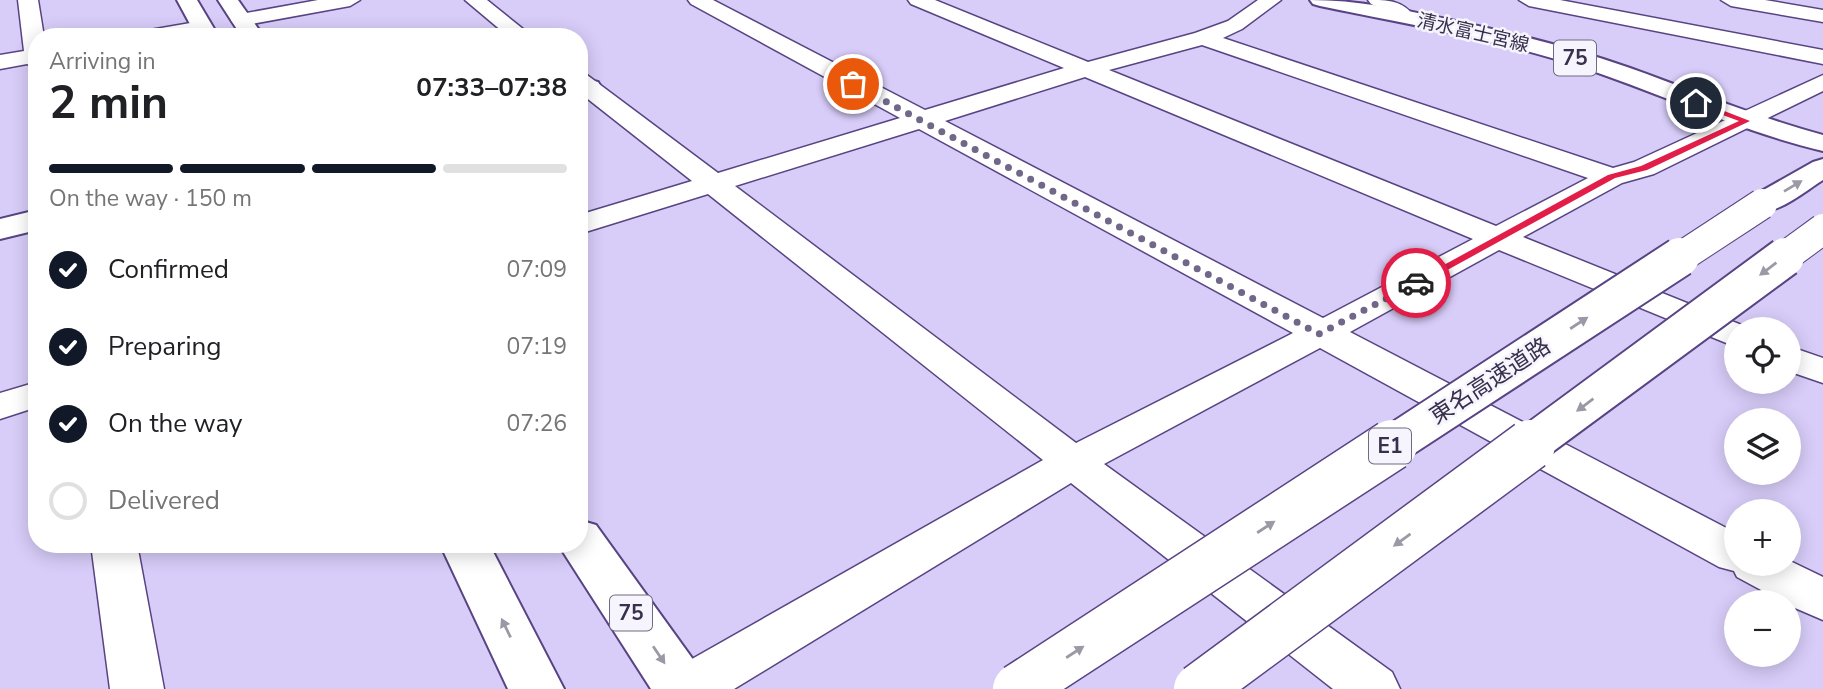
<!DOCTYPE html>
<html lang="en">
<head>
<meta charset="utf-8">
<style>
	:root { --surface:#fff; --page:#f6f6f6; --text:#202124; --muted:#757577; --line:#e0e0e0; --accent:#111827 }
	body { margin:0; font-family:"Nunito Sans","Noto Sans JP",sans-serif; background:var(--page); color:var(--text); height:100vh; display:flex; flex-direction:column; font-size:26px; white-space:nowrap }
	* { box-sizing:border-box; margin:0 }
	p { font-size:23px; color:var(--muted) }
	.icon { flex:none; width:38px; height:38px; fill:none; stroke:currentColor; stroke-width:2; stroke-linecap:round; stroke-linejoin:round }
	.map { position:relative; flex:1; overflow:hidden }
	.panel { position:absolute; left:28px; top:28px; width:560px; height:525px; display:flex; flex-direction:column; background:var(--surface); border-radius:28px; box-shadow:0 4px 18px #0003 }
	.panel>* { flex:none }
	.fabs { position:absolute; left:1724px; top:317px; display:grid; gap:14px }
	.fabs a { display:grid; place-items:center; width:77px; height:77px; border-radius:50%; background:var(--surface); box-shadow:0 4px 18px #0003; font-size:35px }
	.pin { position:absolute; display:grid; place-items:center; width:60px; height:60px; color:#fff; margin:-30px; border:4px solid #fff; border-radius:50%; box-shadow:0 2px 7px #0007 }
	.courier { position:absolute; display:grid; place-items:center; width:70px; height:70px; margin:-35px; border:5px solid #e11d48; border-radius:50%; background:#fff; color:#222; box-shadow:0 2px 9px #0007 }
	.summary em { font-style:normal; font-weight:700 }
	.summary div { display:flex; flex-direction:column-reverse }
	.summary { display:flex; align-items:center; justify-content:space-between; height:119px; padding:0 21px }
	h1 { font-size:46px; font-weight:700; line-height:52px }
	.bar { display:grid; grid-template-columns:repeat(4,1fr); gap:10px 7px; align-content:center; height:84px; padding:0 21px }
	.bar i { height:9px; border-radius:5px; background:var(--line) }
	.bar .active { background:var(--accent) }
	.bar p { grid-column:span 4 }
	ol { padding:0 21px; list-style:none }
	li { display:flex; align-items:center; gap:21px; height:77px }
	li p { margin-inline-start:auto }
	li .icon { padding:7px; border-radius:50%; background:var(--accent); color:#fff; stroke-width:4 }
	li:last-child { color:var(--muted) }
	li i { width:38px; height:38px; border:4px solid var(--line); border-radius:50% }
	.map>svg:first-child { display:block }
</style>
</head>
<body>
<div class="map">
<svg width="1823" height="689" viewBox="0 0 1823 689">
	<rect width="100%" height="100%" fill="#d8cdf9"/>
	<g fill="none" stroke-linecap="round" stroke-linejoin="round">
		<defs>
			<path id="minor" d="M18 0H38L44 37H37V69L27 64 0 69V55L24 51Z
				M318 0H360L350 6 241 26 234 24 231 20 234 16 241 14Z
				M465 0H487L533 37H509Z
				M688 0H713L925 110 1064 68 911 4 908 0H935L1088 62 1195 33 1228 21 1258 0H1281L1242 29 1223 38 1613 168 1634 162 1823 75V91L1654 174 1622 183 1523 237 1749 328 1736 329V347L1499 250 1350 332 1736 533V564H1788V560L1823 577V620L1788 605V602H1783L1737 577 1734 571 1719 567 1320 348 1104 464 1392 672 1400 689H1333L1071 483 734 689H661L669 672 1043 460 708 194 579 234V215L692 181 579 92V73L587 75 718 173 900 118 691 4ZM1202 45 1588 178 1496 226 1109 70ZM1085 77 1473 239 1323 318 945 121ZM919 129 1293 333 1076 443 735 186Z
				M1368 0C1389 0 1402 0 1415 17L1412 21H1398L1390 12 1371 4Z
				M1519 0H1560L1823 50V64L1529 6Z
				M1721 0H1765L1823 10V22L1731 6Z
				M202 21 209 23 212 27 209 31 182 37H134L136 32 144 31Z
				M1788 346 1823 358V383L1788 371Z
				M37 382V407L0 419V393Z
				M91 544H137L164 689H110Z"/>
			<path id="tertiary" d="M589 80 598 82 601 87 598 92 579 96V81Z
				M37 210V230L0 239V219Z"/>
			<path id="primary" d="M177 0H197L219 37H197Z
				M218 0H238L264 37H242Z
				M1310 0C1358 0 1399 9 1446 19 1507 32 1568 46 1627 67 1692 90 1756 117 1823 135V151C1739 131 1662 94 1581 67 1496 39 1407 24 1320 6L1313 4Z
				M579 520 596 525 702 672 710 689H651L558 544H579Z
				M440 544H489L564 689H508Z"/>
			<path id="motorway" d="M1823 159V180C1802 193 1776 217 1751 211L1746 204 1751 197 1813 162Z"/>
		</defs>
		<use href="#minor" stroke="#584482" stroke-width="3"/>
		<use href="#tertiary" stroke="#584482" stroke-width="4"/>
		<use href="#primary" stroke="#584482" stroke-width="4"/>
		<use href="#motorway" stroke="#584482" stroke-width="4"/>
		<use href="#minor" fill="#fff" fill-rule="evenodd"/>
		<use href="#tertiary" fill="#fff" fill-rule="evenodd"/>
		<use href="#primary" fill="#fff" fill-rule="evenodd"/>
		<use href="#motorway" fill="#fff" fill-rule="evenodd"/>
		<defs>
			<path id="motorway-bridge-far2" d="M1678 259 1762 204
				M1782 259 1823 229"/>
			<path id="motorway-bridge-far1" d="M1389 447 1680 257
				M1527 447 1785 257"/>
			<path id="motorway-bridge" d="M1018 689 1392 445
				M1199 689 1530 445"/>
		</defs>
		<use href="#motorway-bridge-far2" stroke="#584482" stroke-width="32" stroke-linecap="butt"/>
		<use href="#motorway-bridge-far1" stroke="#584482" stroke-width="42" stroke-linecap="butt"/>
		<use href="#motorway-bridge" stroke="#584482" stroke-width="53" stroke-linecap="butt"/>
		<use href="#motorway-bridge-far2" stroke="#fff" stroke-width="30"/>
		<use href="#motorway-bridge-far1" stroke="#fff" stroke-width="38"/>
		<use href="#motorway-bridge" stroke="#fff" stroke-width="50"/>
	</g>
	<defs><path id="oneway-solid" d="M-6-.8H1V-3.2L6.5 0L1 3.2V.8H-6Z" transform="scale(1.75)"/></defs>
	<g fill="#9c98a6">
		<use href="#oneway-solid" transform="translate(1793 186) rotate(-31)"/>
		<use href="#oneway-solid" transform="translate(1768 269) rotate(143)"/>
		<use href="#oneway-solid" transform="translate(1579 323) rotate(-33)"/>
		<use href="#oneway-solid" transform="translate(1585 405) rotate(143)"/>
		<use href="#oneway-solid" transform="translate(1266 527) rotate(-33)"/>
		<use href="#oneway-solid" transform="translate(1402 540) rotate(144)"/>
		<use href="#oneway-solid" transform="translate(506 628) rotate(-116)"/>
		<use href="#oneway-solid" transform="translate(1075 652) rotate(-33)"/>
		<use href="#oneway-solid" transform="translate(659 655) rotate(56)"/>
	</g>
	<path fill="#e11d48" d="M1696 100 1750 121 1647 170 1615 178 1420 285 1411 283 1608 175 1641 166 1739 121 1693 104Z"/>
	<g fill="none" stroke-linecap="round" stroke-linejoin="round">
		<path stroke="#706789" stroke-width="7" stroke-dasharray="0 12.6" d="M853 84 1319 334 1416 283"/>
	</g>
	<g text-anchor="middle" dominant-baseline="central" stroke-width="5" stroke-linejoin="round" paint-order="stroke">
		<g font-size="19" fill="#38304d" stroke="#f6f4fc">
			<text transform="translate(1473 33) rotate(13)">清水富士宮線</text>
		</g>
		<g fill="#f6f4fc" stroke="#716b82" stroke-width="2">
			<rect x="1554" y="40.5" width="42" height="35" rx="5"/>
			<rect x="1369" y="428.5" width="42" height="35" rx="5"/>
			<rect x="610" y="595.5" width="42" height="35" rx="5"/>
		</g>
		<g font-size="21" font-weight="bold" fill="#38304d">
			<text x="1575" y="58">75</text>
			<text x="1390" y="446">E1</text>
			<text x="631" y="613">75</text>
		</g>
		<g font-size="23" fill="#38304d" stroke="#f6f4fc">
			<text transform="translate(1490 381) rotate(-33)">東名高速道路</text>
		</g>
	</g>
</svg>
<div class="fabs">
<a><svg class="icon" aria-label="locate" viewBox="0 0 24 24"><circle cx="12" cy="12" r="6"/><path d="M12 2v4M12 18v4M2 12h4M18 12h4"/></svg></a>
<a><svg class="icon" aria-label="layers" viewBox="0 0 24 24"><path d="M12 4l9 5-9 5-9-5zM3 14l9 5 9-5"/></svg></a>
<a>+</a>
<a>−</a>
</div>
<div class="pin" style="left:853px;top:84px;background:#ea580c"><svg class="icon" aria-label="bag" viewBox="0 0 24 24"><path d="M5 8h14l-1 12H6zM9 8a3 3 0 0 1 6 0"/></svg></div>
<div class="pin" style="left:1696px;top:103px;background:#1f2937"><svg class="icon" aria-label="home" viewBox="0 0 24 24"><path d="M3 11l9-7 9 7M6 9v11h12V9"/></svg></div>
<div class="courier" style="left:1416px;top:283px"><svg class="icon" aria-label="car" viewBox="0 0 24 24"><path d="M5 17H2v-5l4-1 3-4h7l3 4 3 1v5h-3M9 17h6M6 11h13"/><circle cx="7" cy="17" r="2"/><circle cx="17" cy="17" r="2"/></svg></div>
<section class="panel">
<div class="summary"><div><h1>2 min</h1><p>Arriving in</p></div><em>07:33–07:38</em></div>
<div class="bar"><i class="active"></i><i class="active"></i><i class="active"></i><i></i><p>On the way · 150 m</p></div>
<ol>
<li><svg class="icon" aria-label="check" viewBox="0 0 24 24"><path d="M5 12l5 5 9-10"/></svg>Confirmed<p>07:09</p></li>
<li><svg class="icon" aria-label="check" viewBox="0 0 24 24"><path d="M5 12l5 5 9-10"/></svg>Preparing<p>07:19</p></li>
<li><svg class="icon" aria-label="check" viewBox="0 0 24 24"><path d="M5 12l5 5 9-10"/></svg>On the way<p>07:26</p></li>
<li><i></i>Delivered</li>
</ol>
</section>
</div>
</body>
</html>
